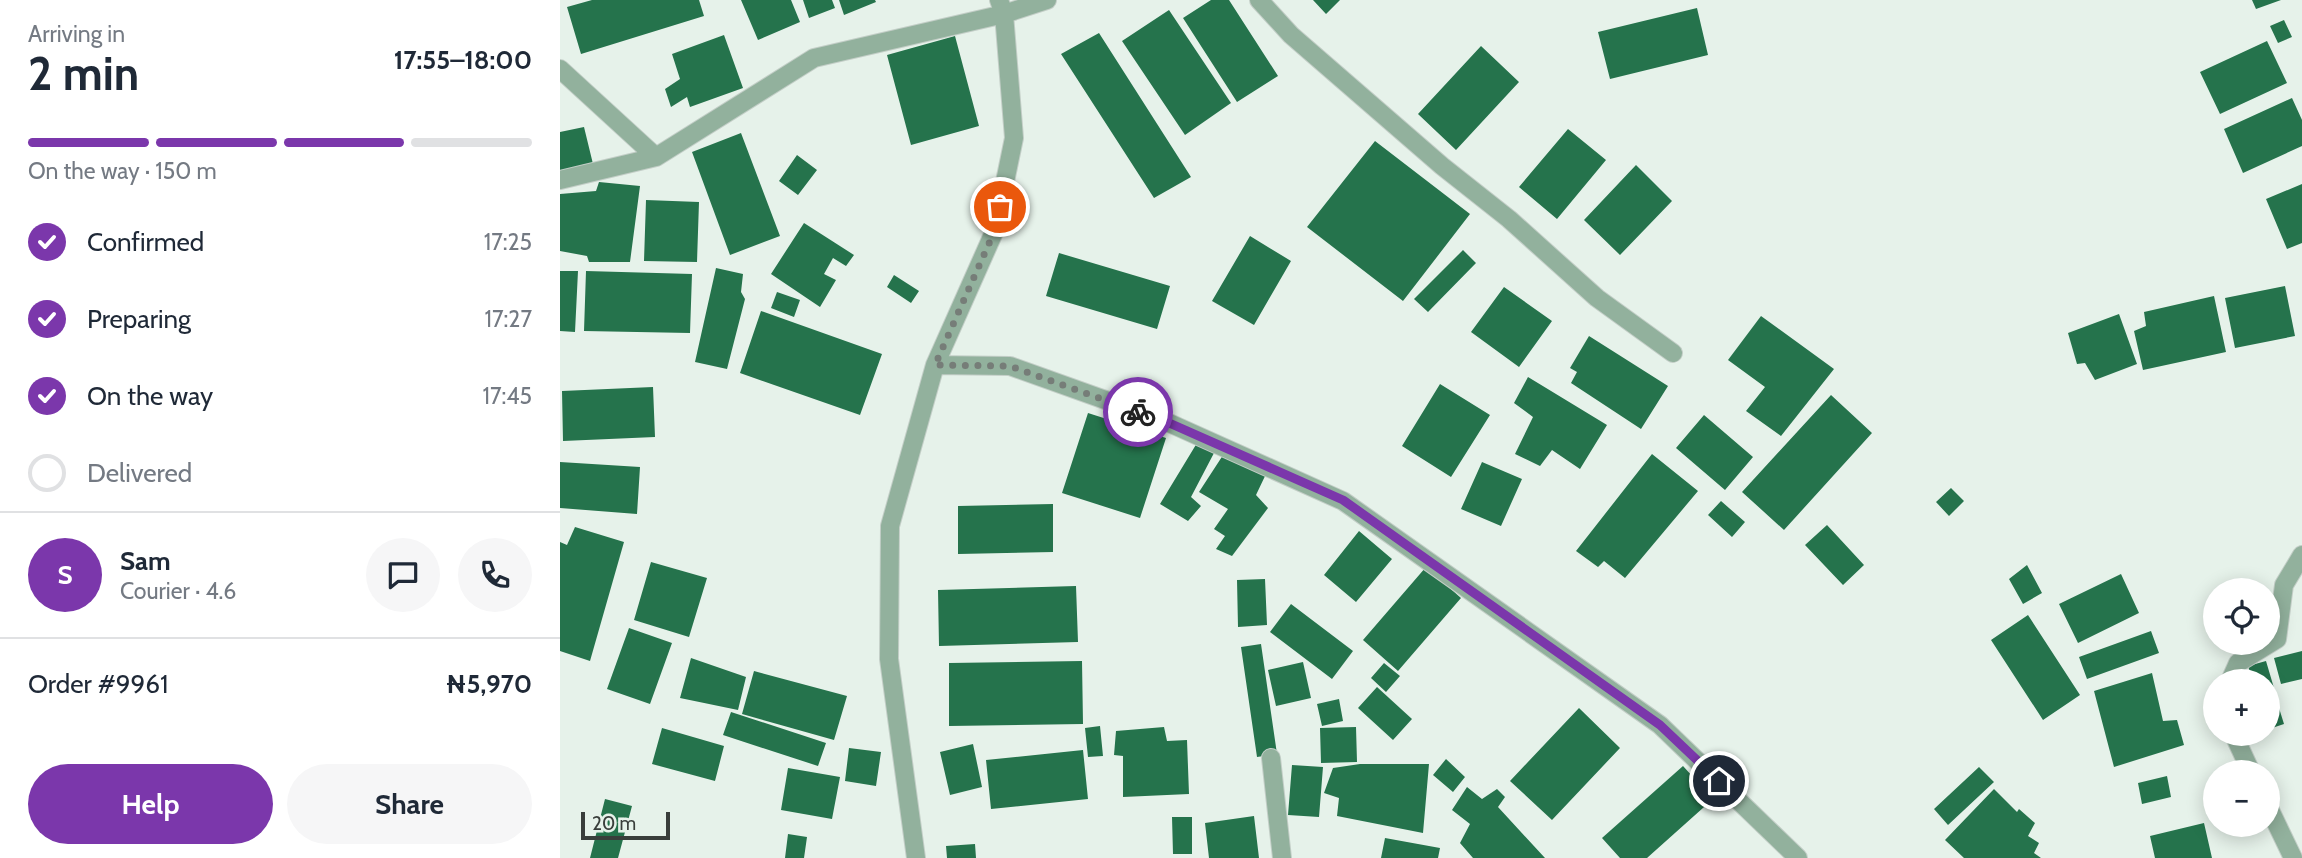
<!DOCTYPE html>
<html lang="en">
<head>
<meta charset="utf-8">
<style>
	:root { --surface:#fff; --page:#f6f6f7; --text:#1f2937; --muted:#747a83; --line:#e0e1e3; --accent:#7b37ab }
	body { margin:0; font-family:Cabin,sans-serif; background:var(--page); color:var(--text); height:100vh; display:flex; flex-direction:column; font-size:26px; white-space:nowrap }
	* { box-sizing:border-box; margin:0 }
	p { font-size:23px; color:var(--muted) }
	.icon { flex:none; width:38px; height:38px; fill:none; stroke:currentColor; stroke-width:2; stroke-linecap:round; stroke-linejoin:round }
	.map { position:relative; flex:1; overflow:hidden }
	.sheet { display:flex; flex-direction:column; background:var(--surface); width:560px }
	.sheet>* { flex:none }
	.buttons { position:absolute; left:1643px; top:578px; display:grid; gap:14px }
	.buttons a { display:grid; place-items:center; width:77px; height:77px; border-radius:50%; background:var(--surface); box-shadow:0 4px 18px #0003; font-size:35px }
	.scale { position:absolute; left:21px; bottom:18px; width:89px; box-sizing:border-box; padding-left:7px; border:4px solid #393e3b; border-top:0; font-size:19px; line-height:24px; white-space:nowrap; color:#393e3b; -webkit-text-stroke:5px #e6f2ea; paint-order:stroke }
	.pin { position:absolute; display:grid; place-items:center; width:60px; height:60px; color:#fff; margin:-30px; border:4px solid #fff; border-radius:50%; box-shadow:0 2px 7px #0007 }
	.courier { position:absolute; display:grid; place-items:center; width:70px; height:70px; margin:-35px; border:5px solid #7b37ab; border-radius:50%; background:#fff; color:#222; box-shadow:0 2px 9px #0007 }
	.headline em { font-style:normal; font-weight:800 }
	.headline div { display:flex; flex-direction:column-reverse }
	.headline { display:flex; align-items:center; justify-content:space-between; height:119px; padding:0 28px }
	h1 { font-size:46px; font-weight:800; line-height:52px }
	.bar { display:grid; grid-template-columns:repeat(4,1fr); gap:10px 7px; align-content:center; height:84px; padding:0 28px }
	.bar i { height:9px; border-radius:5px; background:var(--line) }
	.bar .active { background:var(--accent) }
	.bar p { grid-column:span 4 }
	.line { display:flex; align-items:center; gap:18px; padding:0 28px; border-top:2px solid var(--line) }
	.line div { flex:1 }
	.round { display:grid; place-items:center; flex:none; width:74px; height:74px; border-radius:37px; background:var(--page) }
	ol { padding:0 28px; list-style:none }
	li { display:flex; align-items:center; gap:21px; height:77px }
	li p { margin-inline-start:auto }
	li .icon { padding:7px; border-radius:50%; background:var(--accent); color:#fff; stroke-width:4 }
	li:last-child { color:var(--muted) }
	li i { width:38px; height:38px; border:4px solid var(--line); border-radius:50% }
	.primary-button { display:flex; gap:14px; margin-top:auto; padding:14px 28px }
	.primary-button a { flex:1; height:80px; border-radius:42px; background:var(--accent); color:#fff; font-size:28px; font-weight:800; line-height:80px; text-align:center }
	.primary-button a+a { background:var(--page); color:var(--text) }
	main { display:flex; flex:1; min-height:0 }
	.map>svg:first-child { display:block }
</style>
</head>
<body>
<main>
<section class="sheet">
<div class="headline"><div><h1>2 min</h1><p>Arriving in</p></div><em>17:55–18:00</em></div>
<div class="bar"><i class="active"></i><i class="active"></i><i class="active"></i><i></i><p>On the way · 150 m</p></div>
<ol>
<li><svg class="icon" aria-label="check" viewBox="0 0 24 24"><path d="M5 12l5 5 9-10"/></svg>Confirmed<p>17:25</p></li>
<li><svg class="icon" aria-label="check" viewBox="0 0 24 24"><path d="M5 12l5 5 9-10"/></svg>Preparing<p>17:27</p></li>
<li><svg class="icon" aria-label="check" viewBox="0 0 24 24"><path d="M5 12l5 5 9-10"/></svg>On the way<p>17:45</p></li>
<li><i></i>Delivered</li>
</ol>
<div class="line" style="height:126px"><b class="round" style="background:var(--accent);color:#fff">S</b><div><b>Sam</b><p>Courier · 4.6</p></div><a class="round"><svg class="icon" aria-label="chat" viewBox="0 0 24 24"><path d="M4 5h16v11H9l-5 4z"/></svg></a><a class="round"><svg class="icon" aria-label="phone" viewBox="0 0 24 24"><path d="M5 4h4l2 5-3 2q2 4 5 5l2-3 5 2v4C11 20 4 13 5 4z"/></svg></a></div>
<div class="line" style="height:91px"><div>Order #9961</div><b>₦5,970</b></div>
<div class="primary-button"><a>Help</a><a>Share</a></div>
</section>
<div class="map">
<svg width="1742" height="858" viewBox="0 0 1742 858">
	<rect width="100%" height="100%" fill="#e6f2ea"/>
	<path fill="#25734c" d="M32 0H139L144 16 21 54 7 7Z
		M181 0H231L240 22 198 40Z
		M243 0H272L275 8 249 18Z
		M279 0H315L316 2 284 15Z
		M651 0H669L718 76 677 102 623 18Z
		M753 0H780L766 14Z
		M1692 0H1721L1696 9Z
		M1137 8 1148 55 1050 79 1038 32Z
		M609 10 671 103 625 135 562 41Z
		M1724 20 1732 37 1718 43 1710 26Z
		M539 33 631 177 594 198 501 54Z
		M164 35 183 88 130 107 127 97 111 107 105 89 120 79 112 54Z
		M395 36 419 126 351 145 327 55Z
		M1707 41 1727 83 1660 114 1640 72Z
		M921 46 959 82 896 150 858 114Z
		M1732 98 1742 120V146L1683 173 1664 129Z
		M24 127 33 164 0 171V132Z
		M1008 129 1046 160 997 219 959 187Z
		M181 133 220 236 170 255 132 152Z
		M815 141 910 214 843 301 747 227Z
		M237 155 257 170 238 195 219 181Z
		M1076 165 1112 201 1060 255 1024 220Z
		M39 182 80 186 70 262H29L27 256 0 251V194L36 191Z
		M1742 184V243L1727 249 1706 199Z
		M86 200 139 202 137 262 84 261Z
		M244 223 294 255 286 266 273 258 264 274 276 280 260 307 211 274Z
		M690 236 731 261 694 325 652 301Z
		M903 250 916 263 868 312 854 299Z
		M499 253 610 286 597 329 486 296Z
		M156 268 183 274 181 292 185 299 167 369 135 362Z
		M0 271H18L15 332 0 331Z
		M26 271 132 274 130 333 24 331Z
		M334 275 359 291 351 303 327 287Z
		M1725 286 1735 336 1675 348 1665 298Z
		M944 287 992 321 959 367 911 332Z
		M217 292 240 300 234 317 211 308Z
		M1654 296 1666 352 1583 370 1574 331 1586 326 1584 312Z
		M201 311 322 354 300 415 180 373Z
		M1559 314 1577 364 1535 380 1525 363 1517 364 1508 333Z
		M1201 316 1274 369 1221 436 1186 411 1205 387 1168 360Z
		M1029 336 1108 386 1081 429 1011 383 1017 372 1010 368Z
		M968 377 1047 425 1020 469 992 450 980 466 955 454 973 417 954 403Z
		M880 384 930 415 891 477 842 446Z
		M93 387 95 437 3 441 2 391Z
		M1271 395 1312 433 1224 530 1182 492Z
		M528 413 606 438 580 518 502 493Z
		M1144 415 1193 457 1165 490 1116 448Z
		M637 443 654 453 631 497 641 506 628 521 600 504Z
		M667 449 706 474 696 495 708 508 672 556 656 549 665 536 654 529 668 509 639 492Z
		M1092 454 1138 491 1065 578 1044 561 1038 567 1016 551Z
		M0 462 80 467 77 514 0 508Z
		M922 462 962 479 941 526 901 509Z
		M1391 488 1404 501 1389 516 1376 502Z
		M1161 501 1185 522 1172 537 1148 515Z
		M493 504V552L398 554V506Z
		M1267 525 1304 565 1283 585 1245 545Z
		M15 527 64 542 30 661 0 651V542L7 545Z
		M799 531 832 559 796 602 764 575Z
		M91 562 147 578 129 637 74 620Z
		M1467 565 1482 593 1463 604 1449 579Z
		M866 567 901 598 838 671 803 640Z
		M1561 574 1579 613 1518 643 1499 604Z
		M705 579 707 625 678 627 677 580Z
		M516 586 518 642 379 646 378 590Z
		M731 604 793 651 772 679 710 632Z
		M1468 615 1520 695 1483 720 1431 640Z
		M69 628 112 643 90 704 47 689Z
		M1591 631 1599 653 1527 679 1519 657Z
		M701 644 717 754 697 757 681 647Z
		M1742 651V679L1721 684 1714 658Z
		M131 658 186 677 178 710 120 698Z
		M522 661 523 724 389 726V663Z
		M1706 661 1719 705 1708 709V681H1693L1688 666Z
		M743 662 751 698 716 706 708 670Z
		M824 663 840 676 826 692 811 678Z
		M194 671 287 696 274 740 182 714Z
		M1592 673 1603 721 1617 720 1624 745 1554 767 1534 691Z
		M817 687 852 719 833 740 798 708Z
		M779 699 783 721 762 726 757 704Z
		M1019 708 1060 748 992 820 950 781Z
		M1719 708 1724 724 1709 729 1708 712Z
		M171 712 266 743 258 766 163 735Z
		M540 726 543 756 528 757 525 728Z
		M604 727 607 741 627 740 629 794 563 797V756L554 755 556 731Z
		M796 727 797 762 761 763 760 728Z
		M102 728 164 746 155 781 92 764Z
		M413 744 422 787 390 795 380 752Z
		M289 748 321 752 316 786 285 781Z
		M523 750 528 799 431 809 426 760Z
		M886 759 905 777 893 792 873 775Z
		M800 764H869L863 833 777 816 779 798 764 793 773 768Z
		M732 765 763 767 759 817 728 815Z
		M1123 766 1153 799 1087 858H1060L1042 838Z
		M1419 767 1434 782 1388 825 1374 809Z
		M228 768 280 777 272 819 221 810Z
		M1607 776 1611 797 1582 804 1578 783Z
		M907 787 922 799 937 789 945 797 938 807 985 858H913L900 843 910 824 892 810Z
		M1434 789 1457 812 1459 809 1475 823 1468 836 1479 843 1474 853 1481 858H1404L1385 840Z
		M45 799 72 806 58 858H30Z
		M694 816 699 858H649L645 823Z
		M612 817H632V854H613Z
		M1644 823 1652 858H1595L1590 836Z
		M228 834 247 837 244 858H225Z
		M825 838 880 848 878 858H821Z
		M415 844 416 858H387L386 846Z"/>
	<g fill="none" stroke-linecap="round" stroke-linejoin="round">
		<defs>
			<path id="street" d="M699 0 731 35 882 166 949 219 1037 298 1113 353
				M0 69 96 157
				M0 180 96 157 254 58 444 14 487 0
				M375 365 450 366 607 422 783 501 1100 725 1238 858
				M1670 681 1678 663 1717 639 1724 585 1742 555
				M1673 733 1691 772
				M711 758 722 858
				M1708 806 1733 858
				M356 858 329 659 330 526 375 365 435 230 454 138 444 14 439 0"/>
		</defs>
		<use href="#street" stroke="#c3cec7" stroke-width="20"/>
		<use href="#street" stroke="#92b19d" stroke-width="18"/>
	</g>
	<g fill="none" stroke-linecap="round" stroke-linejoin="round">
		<path stroke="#767d78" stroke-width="7" stroke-dasharray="0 12.6" d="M440 207 435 230 375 365 450 366 578 412"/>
		<path stroke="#7b37ab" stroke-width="9" d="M578 412 607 422 783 500 1100 725 1159 781"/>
	</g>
</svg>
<div class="buttons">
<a><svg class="icon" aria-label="locate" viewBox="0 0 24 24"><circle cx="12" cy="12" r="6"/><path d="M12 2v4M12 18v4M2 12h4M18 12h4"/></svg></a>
<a>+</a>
<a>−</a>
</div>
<div class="scale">20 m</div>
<div class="pin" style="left:440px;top:207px;background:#ea580c"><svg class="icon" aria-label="bag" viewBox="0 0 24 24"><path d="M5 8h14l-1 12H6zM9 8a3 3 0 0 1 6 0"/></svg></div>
<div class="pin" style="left:1159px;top:781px;background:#1f2937"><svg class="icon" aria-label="home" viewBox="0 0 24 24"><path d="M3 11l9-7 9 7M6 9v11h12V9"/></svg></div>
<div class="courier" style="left:578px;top:412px"><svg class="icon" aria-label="bike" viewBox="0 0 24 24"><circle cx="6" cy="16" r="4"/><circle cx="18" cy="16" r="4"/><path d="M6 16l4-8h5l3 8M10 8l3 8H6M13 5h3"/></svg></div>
</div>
</main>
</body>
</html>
